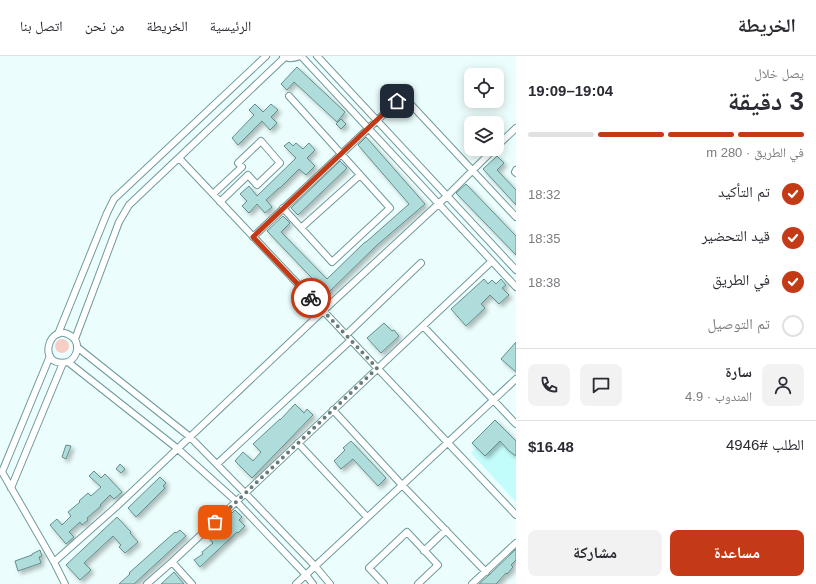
<!DOCTYPE html>
<html lang="ar">
<head>
<meta charset="utf-8">
<style>
	:root { --surface:#fff; --page:#f2f2f3; --text:#2b2b33; --muted:#7c7c81; --line:#e1e1e2; --accent:#c43a17 }
	body { margin:0; font-family:Arial,"Noto Naskh Arabic",sans-serif; background:var(--page); color:var(--text); direction:rtl; height:100vh; display:flex; flex-direction:column; font-size:15px; white-space:nowrap }
	* { box-sizing:border-box; margin:0 }
	p { font-size:13px; color:var(--muted) }
	.icon { flex:none; width:22px; height:22px; fill:none; stroke:currentColor; stroke-width:2; stroke-linecap:round; stroke-linejoin:round }
	.map { position:relative; flex:1; overflow:hidden; direction:ltr }
	.details { display:flex; flex-direction:column; background:var(--surface); width:300px }
	.details>* { flex:none }
	.fabs { position:absolute; left:464px; top:12px; display:grid; gap:8px }
	.fabs a { display:grid; place-items:center; width:40px; height:40px; border-radius:8px; background:var(--surface); box-shadow:0 2px 10px #0003; font-size:20px }
	.pin { position:absolute; display:grid; place-items:center; width:34px; height:34px; color:#fff; margin:-17px; border-radius:8px; box-shadow:0 2px 6px #0006 }
	.courier { position:absolute; display:grid; place-items:center; width:40px; height:40px; margin:-20px; border:3px solid #c43a17; border-radius:50%; background:#fff; color:#222; box-shadow:0 1px 5px #0007 }
	.headline em { font-style:normal; font-weight:700 }
	.headline div { display:flex; flex-direction:column-reverse }
	.headline { display:flex; align-items:center; justify-content:space-between; height:68px; padding:0 12px }
	h1 { font-size:26px; font-weight:700; line-height:30px }
	.bar { display:grid; grid-template-columns:repeat(4,1fr); gap:6px 4px; align-content:center; height:48px; padding:0 12px }
	.bar i { height:5px; border-radius:3px; background:var(--line) }
	.bar .current { background:var(--accent) }
	.bar p { grid-column:span 4 }
	.line { display:flex; align-items:center; gap:10px; padding:0 12px; border-top:1px solid var(--line) }
	.line div { flex:1 }
	.round { display:grid; place-items:center; flex:none; width:42px; height:42px; border-radius:8px; background:var(--page) }
	ol { padding:0 12px; list-style:none }
	li { display:flex; align-items:center; gap:12px; height:44px }
	li p { margin-inline-start:auto }
	li .icon { padding:4px; border-radius:50%; background:var(--accent); color:#fff; stroke-width:4 }
	li:last-child { color:var(--muted) }
	li i { width:22px; height:22px; border:2px solid var(--line); border-radius:50% }
	.button { display:flex; gap:8px; margin-top:auto; padding:8px 12px }
	.button a { flex:1; height:46px; border-radius:8px; background:var(--accent); color:#fff; font-size:16px; font-weight:700; line-height:46px; text-align:center }
	.button a+a { background:var(--page); color:var(--text) }
	header { display:flex; align-items:center; gap:24px; box-sizing:border-box; height:56px; padding:0 20px; background:var(--surface); border-bottom:1px solid var(--line) }
	header strong { font-size:19px }
	nav { display:flex; gap:22px; margin-inline-start:auto; font-size:14px }
	main { display:flex; flex:1; min-height:0 }
	.map>svg:first-child { display:block }
</style>
</head>
<body>
<header>
<strong>الخريطة</strong>
<nav><a>الرئيسية</a><a>الخريطة</a><a>من نحن</a><a>اتصل بنا</a></nav>
</header>
<main>
<section class="details">
<div class="headline"><div><h1>3 دقيقة</h1><p>يصل خلال</p></div><em>19:04–19:09</em></div>
<div class="bar"><i class="current"></i><i class="current"></i><i class="current"></i><i></i><p>في الطريق · 280 m</p></div>
<ol>
<li><svg class="icon" aria-label="check" viewBox="0 0 24 24"><path d="M5 12l5 5 9-10"/></svg>تم التأكيد<p>18:32</p></li>
<li><svg class="icon" aria-label="check" viewBox="0 0 24 24"><path d="M5 12l5 5 9-10"/></svg>قيد التحضير<p>18:35</p></li>
<li><svg class="icon" aria-label="check" viewBox="0 0 24 24"><path d="M5 12l5 5 9-10"/></svg>في الطريق<p>18:38</p></li>
<li><i></i>تم التوصيل</li>
</ol>
<div class="line" style="height:72px"><a class="round"><svg class="icon" aria-label="person" viewBox="0 0 24 24"><circle cx="12" cy="8" r="4"/><path d="M4 21q1-7 8-7t8 7"/></svg></a><div><b>سارة</b><p>المندوب · 4.9</p></div><a class="round"><svg class="icon" aria-label="chat" viewBox="0 0 24 24"><path d="M4 5h16v11H9l-5 4z"/></svg></a><a class="round"><svg class="icon" aria-label="phone" viewBox="0 0 24 24"><path d="M5 4h4l2 5-3 2q2 4 5 5l2-3 5 2v4C11 20 4 13 5 4z"/></svg></a></div>
<div class="line" style="height:52px"><div>الطلب #4946</div><b>$16.48</b></div>
<div class="button"><a>مساعدة</a><a>مشاركة</a></div>
</section>
<div class="map">
<svg width="516" height="528" viewBox="0 0 516 528">
	<defs>
		<filter id="shadow"><feDropShadow dx="3" dy="3" stdDeviation="2" flood-color="#0004"/></filter>
	</defs>
	<rect width="100%" height="100%" fill="#ebfdfc"/>
	<path fill="#c3fdfb" d="M496 365 516 387V446L471 397 475 393 471 388Z"/>
	<path fill="#f7cec4" d="M55 290a7 7 0 1 1 14 0a7 7 0 1 1-14 0Z"/>
	<path fill="#afdddc" stroke="#628e8d" filter="url(#shadow)" d="M297 11 345 56 337 66 294 26 287 34 281 28Z
		M255 48 263 56 271 48 278 54 271 61 277 67 270 74 262 65 238 89 232 82 254 59 249 54Z
		M341 63 346 68 341 73 336 68Z
		M366 81 425 148 376 190 327 238 267 175 283 160 290 167 281 176 327 223 365 186H366L409 148 358 89Z
		M289 86 293 90 296 87 303 93 309 87 315 94 307 102 315 110 306 119 299 113 280 132H279L266 144 272 151 265 157 257 148 249 157 242 150 247 145 240 138 249 130 257 140 296 102 284 90Z
		M497 100 504 107 497 114 516 134V149L483 113Z
		M340 105 347 112 298 159 291 152Z
		M466 128 516 180V199L456 137Z
		M484 223 488 228 492 224 496 228 501 223 506 229 502 232 509 239 499 248 490 239 481 248 485 252 466 270 451 253Z
		M384 267 392 275 394 274 399 280 381 297 367 282Z
		M516 286V316L501 303Z
		M295 348 304 357 307 353 313 359 252 422 235 405 243 396 253 405 261 396 253 388 280 363V364Z
		M495 364 516 385V400L509 395 500 385 485 400 472 387Z
		M351 385 386 422 378 430 353 403 341 413 334 405 345 394 343 392Z
		M66 389 71 390 66 403 62 401Z
		M120 408 125 413 121 417 116 413Z
		M94 415 101 422 105 418 122 436 114 443 110 439 100 449 101 450 87 462 88 464 82 469 80 466 69 476 74 481 66 488 50 469 57 463 62 469 71 460 68 456 80 446 79 445 88 437 91 440 101 431 89 420Z
		M160 421 166 427 163 430 165 432 136 461 128 452Z
		M235 454 242 461 239 464 245 470 238 477 237 476 200 511 194 504 203 498 202 496 213 487 208 481Z
		M117 461 131 476 130 477 138 486 125 497 119 491 121 489 113 480 84 507 91 514 80 524 66 509Z
		M180 474 186 480 134 528H119L130 518 129 517 175 476 176 477Z
		M516 493V504L511 509 513 511 507 518 506 517 496 528H479L489 519Z
		M40 494 42 500 39 501 41 507 18 515 15 505 32 499V498Z
		M174 516 184 528H161Z"/>
	<g fill="none" stroke-linecap="round" stroke-linejoin="round">
		<defs>
			<path id="street" d="M283 0C288 4 295 2 300 0
				M301 0 516 231
				M317 0 516 214
				M497 90 516 72
				M179 102 516 459
				M516 114 515 116 516 117
				M213 138 242 111 238 107 261 85 280 107 257 129 248 119 220 146
				M283 152 332 206 390 152 289 40
				M301 172 360 119
				M253 181 403 40 516 161
				M423 270 516 368
				M58 278 107 157 114 143 266 0
				M346 279 421 207
				M75 283 119 166 129 149 285 1
				M77 291 190 381 245 437 315 510 330 528
				M50 300 2 416 54 506 65 528
				M68 306C78 301 81 287 71 280 49 264 35 313 68 306L178 393 236 445 306 519 313 528
				M333 354 402 429 486 516
				M298 387 367 461
				M217 408 287 343 351 284
				M11 432 63 307
				M424 495 446 474
				M54 506 116 451 323 255 447 140 494 93
				M172 506 192 528
				M147 528 172 506 492 205
				M296 528 516 323
				M384 528 369 512 407 476 438 509 418 528
				M472 528 516 487"/>
		</defs>
		<use href="#street" stroke="#6f9c9a" stroke-width="8"/>
		<use href="#street" stroke="#fff" stroke-width="6"/>
	</g>
	<g fill="none" stroke-linecap="round" stroke-linejoin="round">
		<path stroke="#697c7b" stroke-width="4" stroke-dasharray="0 7.2" d="M215 466 377 312 311 242"/>
		<path stroke="#c43a17" stroke-width="5" d="M311 242 253 181 397 45"/>
	</g>
</svg>
<div class="fabs">
<a><svg class="icon" aria-label="locate" viewBox="0 0 24 24"><circle cx="12" cy="12" r="6"/><path d="M12 2v4M12 18v4M2 12h4M18 12h4"/></svg></a>
<a><svg class="icon" aria-label="layers" viewBox="0 0 24 24"><path d="M12 4l9 5-9 5-9-5zM3 14l9 5 9-5"/></svg></a>
</div>
<div class="pin" style="left:215px;top:466px;background:#ea580c"><svg class="icon" aria-label="bag" viewBox="0 0 24 24"><path d="M5 8h14l-1 12H6zM9 8a3 3 0 0 1 6 0"/></svg></div>
<div class="pin" style="left:397px;top:45px;background:#1f2937"><svg class="icon" aria-label="home" viewBox="0 0 24 24"><path d="M3 11l9-7 9 7M6 9v11h12V9"/></svg></div>
<div class="courier" style="left:311px;top:242px"><svg class="icon" aria-label="bike" viewBox="0 0 24 24"><circle cx="6" cy="16" r="4"/><circle cx="18" cy="16" r="4"/><path d="M6 16l4-8h5l3 8M10 8l3 8H6M13 5h3"/></svg></div>
</div>
</main>
</body>
</html>
